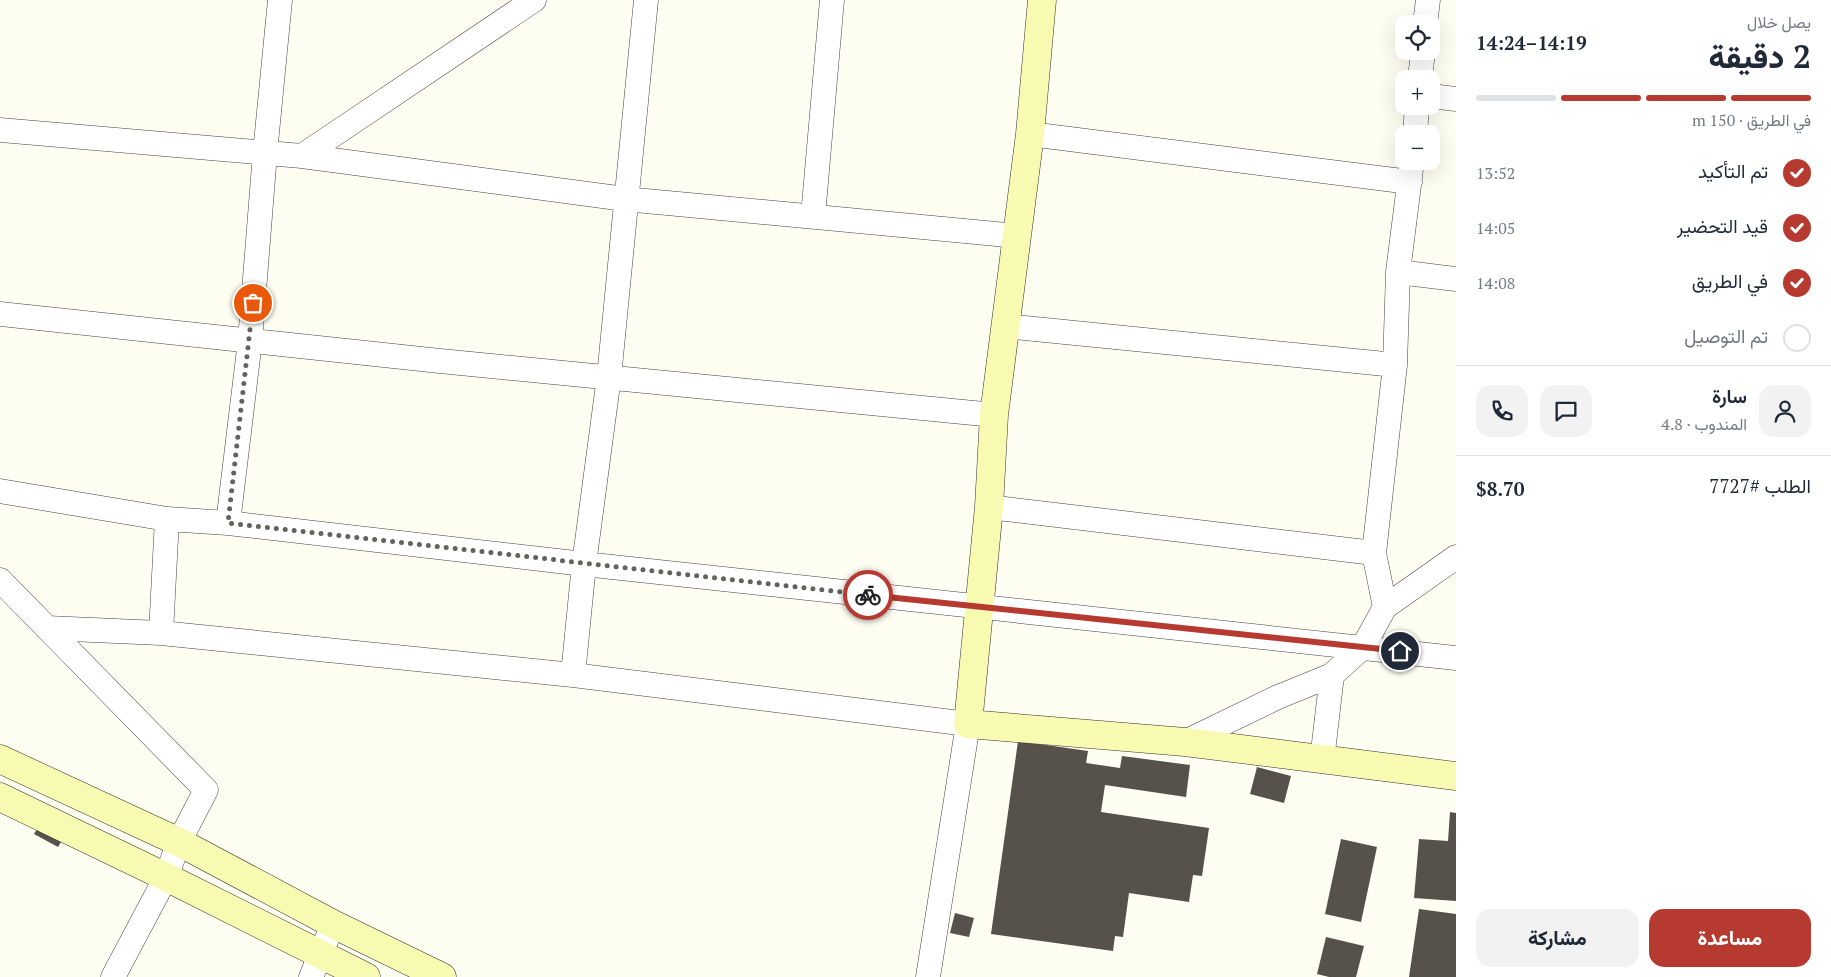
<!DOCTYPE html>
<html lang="ar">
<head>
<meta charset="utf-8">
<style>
	:root { --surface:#fff; --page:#f2f2f3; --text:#1f2937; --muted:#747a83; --line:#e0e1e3; --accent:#b63a2f }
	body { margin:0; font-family:"PT Serif",Vazirmatn,serif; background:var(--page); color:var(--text); direction:rtl; height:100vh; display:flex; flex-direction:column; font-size:19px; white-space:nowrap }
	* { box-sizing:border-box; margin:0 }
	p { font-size:16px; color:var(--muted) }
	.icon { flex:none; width:28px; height:28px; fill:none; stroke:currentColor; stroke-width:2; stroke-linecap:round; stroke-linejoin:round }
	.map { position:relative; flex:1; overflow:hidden; direction:ltr }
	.side { display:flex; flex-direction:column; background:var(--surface); width:375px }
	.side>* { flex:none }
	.buttons { position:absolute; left:1395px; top:15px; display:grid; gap:10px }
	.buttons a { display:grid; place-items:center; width:45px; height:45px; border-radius:10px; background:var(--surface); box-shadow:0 5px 20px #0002; font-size:25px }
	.pin { position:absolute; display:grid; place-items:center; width:42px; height:42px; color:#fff; margin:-21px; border:2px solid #fff; border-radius:50%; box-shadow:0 1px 5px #0007 }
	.courier { position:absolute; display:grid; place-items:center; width:50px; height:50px; margin:-25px; border:4px solid #b63a2f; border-radius:50%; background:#fff; color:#222; box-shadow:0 1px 6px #0007 }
	.summary em { font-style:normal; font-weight:800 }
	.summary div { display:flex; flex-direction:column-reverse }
	.summary { display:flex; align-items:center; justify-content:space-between; height:85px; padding:0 20px }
	h1 { font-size:32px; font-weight:800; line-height:38px }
	.bar { display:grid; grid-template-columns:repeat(4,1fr); gap:8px 5px; align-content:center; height:60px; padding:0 20px }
	.bar i { height:6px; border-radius:4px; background:var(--line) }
	.bar .on { background:var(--accent) }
	.bar p { grid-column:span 4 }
	.line { display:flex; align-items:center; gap:12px; padding:0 20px; border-top:1px solid var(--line) }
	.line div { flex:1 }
	.round { display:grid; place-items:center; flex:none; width:52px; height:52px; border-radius:15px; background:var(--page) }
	ol { padding:0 20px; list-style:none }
	li { display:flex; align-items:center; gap:15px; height:55px }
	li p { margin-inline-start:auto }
	li .icon { padding:5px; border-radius:50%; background:var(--accent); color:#fff; stroke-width:4 }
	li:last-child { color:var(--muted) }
	li i { width:28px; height:28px; border:2px solid var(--line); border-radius:50% }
	.button { display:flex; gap:10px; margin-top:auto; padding:10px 20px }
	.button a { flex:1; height:58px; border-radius:15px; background:var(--accent); color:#fff; font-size:20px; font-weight:800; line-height:58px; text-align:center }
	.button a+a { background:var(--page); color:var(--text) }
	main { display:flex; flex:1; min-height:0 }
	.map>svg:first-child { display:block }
</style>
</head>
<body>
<main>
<section class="side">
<div class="summary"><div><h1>2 دقيقة</h1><p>يصل خلال</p></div><em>14:19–14:24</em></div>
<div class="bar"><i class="on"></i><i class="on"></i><i class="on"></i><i></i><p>في الطريق · 150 m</p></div>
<ol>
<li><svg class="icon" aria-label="check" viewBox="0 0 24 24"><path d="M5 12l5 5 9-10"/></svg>تم التأكيد<p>13:52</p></li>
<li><svg class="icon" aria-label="check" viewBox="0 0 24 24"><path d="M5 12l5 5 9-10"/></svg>قيد التحضير<p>14:05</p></li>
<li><svg class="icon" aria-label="check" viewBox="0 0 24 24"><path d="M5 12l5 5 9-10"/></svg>في الطريق<p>14:08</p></li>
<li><i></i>تم التوصيل</li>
</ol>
<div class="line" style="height:90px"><a class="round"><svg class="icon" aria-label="person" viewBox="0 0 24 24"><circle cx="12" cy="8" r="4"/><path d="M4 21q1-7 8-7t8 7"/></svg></a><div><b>سارة</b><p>المندوب · 4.8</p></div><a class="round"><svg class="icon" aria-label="chat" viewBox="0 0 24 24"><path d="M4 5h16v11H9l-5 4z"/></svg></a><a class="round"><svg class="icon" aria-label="phone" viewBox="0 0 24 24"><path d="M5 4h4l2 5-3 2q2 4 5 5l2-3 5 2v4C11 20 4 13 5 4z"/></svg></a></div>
<div class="line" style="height:65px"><div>الطلب #7727</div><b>$8.70</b></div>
<div class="button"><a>مساعدة</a><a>مشاركة</a></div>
</section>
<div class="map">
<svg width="1456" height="977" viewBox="0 0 1456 977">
	<rect width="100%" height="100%" fill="#fefdf1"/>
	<path fill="#57514c" d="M1018 741 1088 751 1086 763 1120 768 1122 756 1190 765 1186 797 1105 785 1101 812 1209 828 1202 876 1193 875 1189 902 1129 893 1123 937 1115 936 1113 951 991 934Z
		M1257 767 1291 776 1284 803 1250 794Z
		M1450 812 1456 813V901L1414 898 1419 839 1448 841Z
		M40 824 64 837 58 847 34 834Z
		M1341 839 1377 847 1361 922 1325 914Z
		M1419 909 1456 914V977H1409Z
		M955 913 974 918 969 937 950 933Z
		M1326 937 1364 946 1356 977H1329L1317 974Z"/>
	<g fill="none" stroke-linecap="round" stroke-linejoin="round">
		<defs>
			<path id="street" d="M646 0 609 377 584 564 1456 658
				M1425 24 1428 0
				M1420 79 1423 51
				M1431 96 1456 99
				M0 130 302 156 625 199 1018 236
				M1030 134 1410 182
				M1415 134 1417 106
				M302 156 534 0
				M813 216 832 0
				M1398 272 1456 279
				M0 314 440 361 994 415
				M1005 326 1395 365
				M0 491 167 519
				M989 507 1374 553
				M228 523 250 341 265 153 280 0
				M0 580 206 790 179 842 166 877 113 977
				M1385 607 1374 553 1395 365 1398 272 1412 161
				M47 628 161 633
				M573 675 584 564 228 523 167 519 161 633 573 675 968 724 928 977
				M1185 742 1278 697 1332 675 1363 647 1385 607 1456 557
				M1322 760 1332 675
				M311 977 333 924"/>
			<path id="secondary" d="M1042 0 1030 134 994 415 989 507 968 724 1185 742 1456 776
				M0 759 179 842 333 924 442 977
				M0 797 166 877 366 977"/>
		</defs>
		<use href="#street" stroke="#424242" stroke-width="25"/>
		<use href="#secondary" stroke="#313131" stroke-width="29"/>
		<use href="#street" stroke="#fff" stroke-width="24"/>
		<use href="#secondary" stroke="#f9fab1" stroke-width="28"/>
	</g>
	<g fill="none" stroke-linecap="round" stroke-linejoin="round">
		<path stroke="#63625e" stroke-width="5" stroke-dasharray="0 9" d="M253 303 228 523 868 595"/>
		<path stroke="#b63a2f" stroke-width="6" d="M868 595 1400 651"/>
	</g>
</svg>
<div class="buttons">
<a><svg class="icon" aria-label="locate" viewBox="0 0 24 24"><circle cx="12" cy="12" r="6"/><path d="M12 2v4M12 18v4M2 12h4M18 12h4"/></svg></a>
<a>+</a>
<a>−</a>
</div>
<div class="pin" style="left:253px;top:303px;background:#ea580c"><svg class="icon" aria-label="bag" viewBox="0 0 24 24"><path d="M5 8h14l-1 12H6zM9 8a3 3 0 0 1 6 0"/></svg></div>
<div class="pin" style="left:1400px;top:651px;background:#1f2937"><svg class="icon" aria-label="home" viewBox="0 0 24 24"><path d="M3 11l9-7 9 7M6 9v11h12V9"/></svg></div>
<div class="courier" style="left:868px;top:595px"><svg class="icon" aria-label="bike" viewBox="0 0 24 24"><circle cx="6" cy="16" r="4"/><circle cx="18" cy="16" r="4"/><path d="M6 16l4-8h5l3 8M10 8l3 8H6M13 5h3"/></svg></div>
</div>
</main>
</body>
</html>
